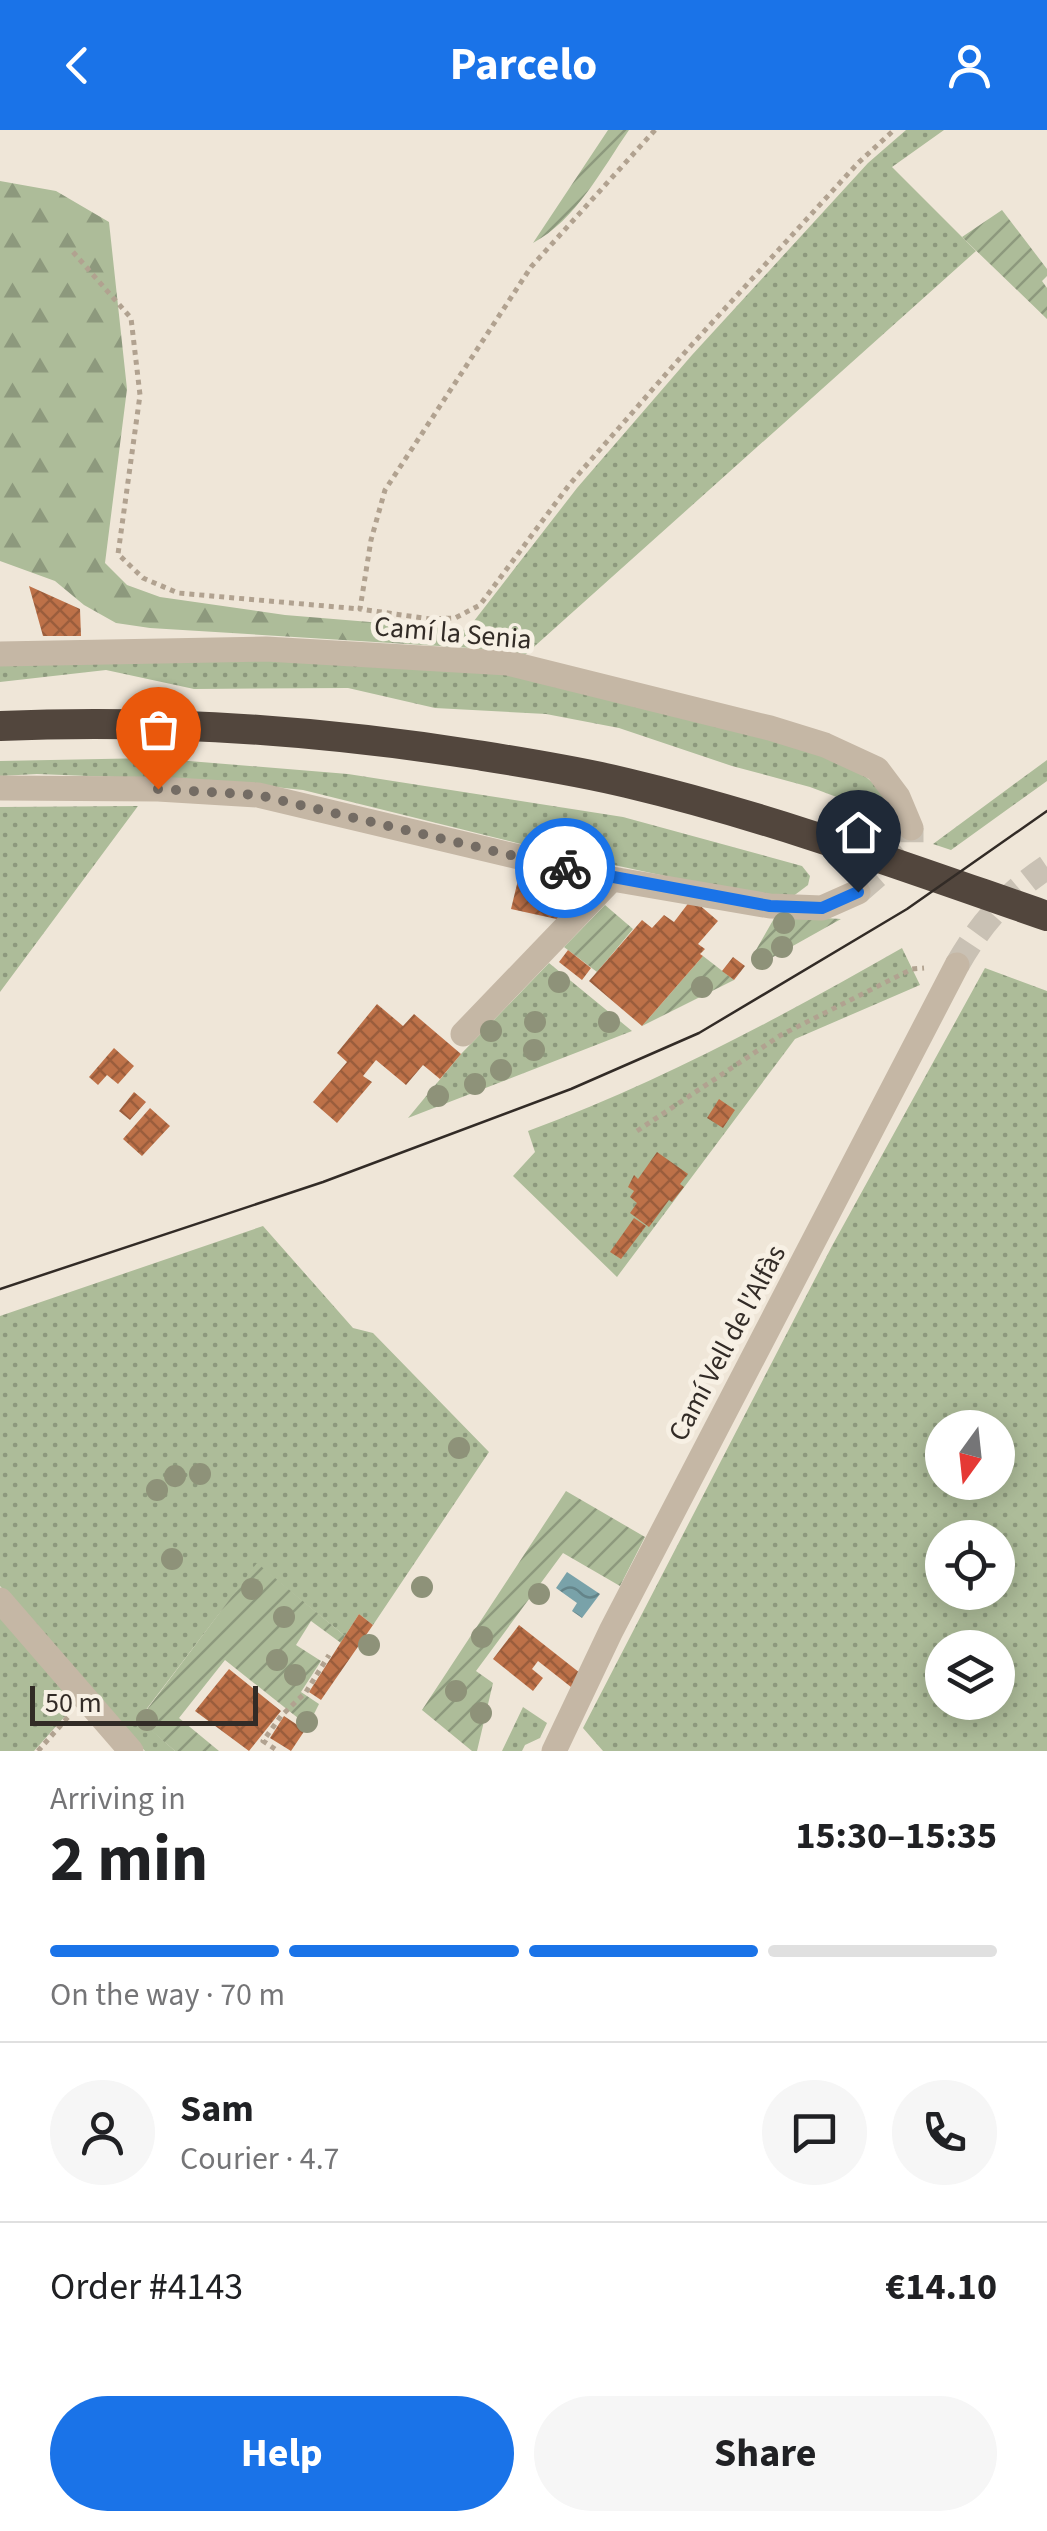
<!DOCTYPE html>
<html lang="en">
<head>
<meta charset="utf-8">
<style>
	:root { --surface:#fff; --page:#f6f6f6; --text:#202124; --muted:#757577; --line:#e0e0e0; --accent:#1a73e8 }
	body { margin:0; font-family:"Source Sans 3",sans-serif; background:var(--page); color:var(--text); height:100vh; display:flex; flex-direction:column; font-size:38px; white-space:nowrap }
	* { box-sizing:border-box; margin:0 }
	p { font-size:32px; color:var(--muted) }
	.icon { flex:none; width:55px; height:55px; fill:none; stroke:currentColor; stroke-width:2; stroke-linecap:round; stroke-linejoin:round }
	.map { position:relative; height:1621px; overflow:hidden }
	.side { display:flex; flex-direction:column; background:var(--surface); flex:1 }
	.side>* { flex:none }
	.needle { width:65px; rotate:195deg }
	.fabs { position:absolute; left:925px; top:1280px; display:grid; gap:20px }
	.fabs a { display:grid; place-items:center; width:90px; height:90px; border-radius:50%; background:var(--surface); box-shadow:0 5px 25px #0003; font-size:50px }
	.scale { position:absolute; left:30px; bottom:25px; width:228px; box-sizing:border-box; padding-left:10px; border:5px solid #322b26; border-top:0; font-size:28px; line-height:35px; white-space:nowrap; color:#322b26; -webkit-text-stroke:8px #f7f0e4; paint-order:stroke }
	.pin { position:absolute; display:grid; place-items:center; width:85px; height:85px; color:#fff; margin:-102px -42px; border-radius:50% 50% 50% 0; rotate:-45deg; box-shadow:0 0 10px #0007 }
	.pin .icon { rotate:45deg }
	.courier { position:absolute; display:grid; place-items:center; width:100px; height:100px; margin:-50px; border:8px solid #1a73e8; border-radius:50%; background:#fff; color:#222; box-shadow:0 2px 12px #0007 }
	.overview em { font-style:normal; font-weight:700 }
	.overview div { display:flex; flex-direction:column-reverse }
	.overview { display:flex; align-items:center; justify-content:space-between; height:170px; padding:0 50px }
	h1 { font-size:65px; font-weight:700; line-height:75px }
	.bar { display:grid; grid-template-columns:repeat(4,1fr); gap:15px 10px; align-content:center; height:120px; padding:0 50px }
	.bar i { height:12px; border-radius:8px; background:var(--line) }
	.bar .active { background:var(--accent) }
	.bar p { grid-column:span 4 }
	.line { display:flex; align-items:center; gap:25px; padding:0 50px; border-top:2px solid var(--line) }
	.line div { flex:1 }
	.round { display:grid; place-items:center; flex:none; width:105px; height:105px; border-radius:52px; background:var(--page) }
	.cta { display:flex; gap:20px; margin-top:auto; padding:20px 50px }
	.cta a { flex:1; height:115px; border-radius:60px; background:var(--accent); color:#fff; font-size:40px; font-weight:700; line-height:115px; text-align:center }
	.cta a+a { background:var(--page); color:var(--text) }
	header { display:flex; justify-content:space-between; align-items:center; height:130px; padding:0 50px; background:var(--accent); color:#fff; font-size:45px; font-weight:700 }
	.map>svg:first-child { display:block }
</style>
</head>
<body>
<header><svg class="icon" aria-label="back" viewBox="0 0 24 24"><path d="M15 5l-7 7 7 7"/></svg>Parcelo<svg class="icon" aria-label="person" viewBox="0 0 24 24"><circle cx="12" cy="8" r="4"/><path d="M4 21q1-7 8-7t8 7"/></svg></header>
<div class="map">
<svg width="1047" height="1621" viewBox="0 0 1047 1621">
	<defs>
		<pattern id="grass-dots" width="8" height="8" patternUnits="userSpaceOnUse" patternTransform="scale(2.5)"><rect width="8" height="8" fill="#adbc99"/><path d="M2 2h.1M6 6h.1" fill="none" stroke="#8d997d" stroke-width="1.8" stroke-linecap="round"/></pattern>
		<pattern id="forest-firs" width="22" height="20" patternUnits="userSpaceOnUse" patternTransform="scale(2.5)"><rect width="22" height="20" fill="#adbc99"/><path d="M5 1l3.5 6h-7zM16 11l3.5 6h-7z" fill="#8d997d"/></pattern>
		<pattern id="garden-furrows" width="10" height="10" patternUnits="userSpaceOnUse" patternTransform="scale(2.5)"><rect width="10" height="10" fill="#adbc99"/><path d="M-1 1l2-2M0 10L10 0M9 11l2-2" fill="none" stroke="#8d997d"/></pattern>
		<pattern id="water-waves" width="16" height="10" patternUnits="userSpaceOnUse" patternTransform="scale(2.5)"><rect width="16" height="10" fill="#79a2a9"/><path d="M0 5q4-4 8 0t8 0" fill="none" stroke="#648489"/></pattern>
		<pattern id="building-cross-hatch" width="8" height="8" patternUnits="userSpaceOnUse" patternTransform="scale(2.5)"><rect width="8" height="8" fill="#bd7148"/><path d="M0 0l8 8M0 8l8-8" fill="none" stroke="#9a5d3c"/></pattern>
	</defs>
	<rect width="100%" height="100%" fill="#efe6d8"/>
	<path fill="url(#grass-dots)" fill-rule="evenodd" d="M906 0H944L892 37 976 121 536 515 467 500 577 358 692 225 868 33Z
		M279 528 512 545 743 597 854 637 879 658 898 699 862 688 850 672 810 657 732 636 619 598 546 584 435 578 348 558 194 559 106 540 0 552V534Z
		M152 628 348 644 623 687 802 736 810 746 808 755 792 767 730 760 549 721 303 660 219 651 37 644 0 646V631Z
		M1047 630V651L951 720 933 714Z
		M138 676 0 862V677Z
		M902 818 920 855 795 909 617 1147 513 1046 535 1022 528 1001C661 952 779 888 902 818Z
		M549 833 632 901 408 988 461 924Z
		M985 838 1047 861V1621H603L583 1598 832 1116ZM942 1298H998V1352H942ZM942 1408H998V1462H942ZM942 1518H998V1572H942Z
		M263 1096 353 1198 373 1203 489 1322 373 1495 359 1484 345 1506 257 1434 139 1589 175 1621H145L0 1456V1186Z
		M0 1481 76 1574 34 1621H0Z
		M523 1577 547 1593 540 1608 525 1615 522 1621H502Z"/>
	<path fill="url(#forest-firs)" d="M0 51 56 61 109 92 127 259 105 433 127 455 160 467 285 485 467 500 536 515 525 525 472 518 150 498 116 493 84 475 55 451 0 431Z"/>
	<path fill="url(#garden-furrows)" d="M608 0H629C602 39 576 90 533 113Z
		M1002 80 1047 139V146L1042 151 1047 158V189L962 107Z
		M605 775 633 799 597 842 564 817Z
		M776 785 841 789 759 835 752 827Z
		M703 826 734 850 642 896Z
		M566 1361 645 1407 620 1456 563 1423 476 1541 493 1553 477 1621H472L422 1580Z
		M257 1433 345 1506 341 1513 311 1491 296 1515 321 1531 301 1562 319 1574 308 1596 225 1530 179 1588 219 1621H175L139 1590Z"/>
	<path fill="url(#water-waves)" d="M567 1442 600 1464 582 1488 572 1481 577 1473 556 1458Z"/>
	<path fill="url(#building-cross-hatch)" d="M29 456 80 479 81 506H43Z
		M518 750 568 761 561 790 511 779Z
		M690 771 697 773 718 791 698 814 705 819 700 824 703 826 642 896 589 851 642 790 652 798 664 785 674 792Z
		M568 820 591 838 582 850 559 832Z
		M733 827 745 836 734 850 722 841Z
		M377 874 403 896 414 884 461 924 440 949 423 935 406 955 376 930 363 946 372 952 337 993 313 972 347 932 337 923Z
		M114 918 134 936 118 954 107 945 98 955 89 947Z
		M134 962 146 972 130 990 119 981Z
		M719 969 735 980 723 998 707 988Z
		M150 978 170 996 142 1026 123 1009Z
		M657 1022 688 1044 680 1054 684 1057 672 1072 669 1070 649 1097 630 1083 637 1073 630 1067 634 1061 628 1057 634 1045 638 1049Z
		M634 1088 646 1096 621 1129 610 1122Z
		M359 1484 373 1495 321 1570 309 1562Z
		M519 1495 580 1543 571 1557 538 1531 532 1539 543 1548 533 1561 493 1529Z
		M229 1539 281 1581 249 1621 195 1581Z
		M284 1586 305 1600 291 1621 270 1608Z"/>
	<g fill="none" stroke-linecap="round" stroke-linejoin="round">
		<path stroke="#c9c1b4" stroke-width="25" stroke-dasharray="25 12" stroke-linecap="butt" d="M858 762 911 716V698
			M957 835C981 793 1007 764 1047 737"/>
		<path stroke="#b1a290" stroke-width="5" stroke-dasharray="5 5" stroke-linecap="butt" d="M655 0 531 137 385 360 371 410 360 479 430 489 455 488 480 475 569 355 687 220 858 33 894 0
			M73 122 131 188 140 265 118 424 143 448 178 463 360 479
			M637 1001 781 905 912 839 924 838
			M275 1619 263 1611 281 1586 306 1562 329 1525
			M38 1621 68 1587"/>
		<path stroke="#c5b7a5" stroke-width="25" d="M0 524 266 519 508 533 770 598 825 615 877 639 898 667 911 698
			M0 658 158 659 258 665 612 749 770 776 822 778 858 762
			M463 904 612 749
			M0 1470 131 1621
			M554 1621 611 1501 957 835"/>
		<path stroke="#52463d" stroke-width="30" d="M0 596C161 589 318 600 477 625 527 633 578 641 627 653 770 687 908 738 1047 786"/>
		<path stroke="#322b26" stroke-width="2.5" d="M0 1159 323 1052 571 959 699 903 907 779 1047 681"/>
	</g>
	<g fill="#8e9279">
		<circle cx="784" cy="793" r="11"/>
		<circle cx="782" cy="817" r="11"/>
		<circle cx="762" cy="829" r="11"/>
		<circle cx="559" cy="852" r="11"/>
		<circle cx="702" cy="857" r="11"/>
		<circle cx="535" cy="892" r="11"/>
		<circle cx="609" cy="892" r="11"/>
		<circle cx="491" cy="901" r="11"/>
		<circle cx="534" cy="920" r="11"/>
		<circle cx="501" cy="940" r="11"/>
		<circle cx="475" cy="954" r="11"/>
		<circle cx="438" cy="966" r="11"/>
		<circle cx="459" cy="1318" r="11"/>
		<circle cx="200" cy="1344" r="11"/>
		<circle cx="175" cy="1346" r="11"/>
		<circle cx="157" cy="1360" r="11"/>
		<circle cx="172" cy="1429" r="11"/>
		<circle cx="422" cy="1457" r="11"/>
		<circle cx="252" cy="1459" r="11"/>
		<circle cx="539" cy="1464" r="11"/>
		<circle cx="284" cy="1487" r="11"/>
		<circle cx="482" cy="1507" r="11"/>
		<circle cx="369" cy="1515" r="11"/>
		<circle cx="277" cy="1530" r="11"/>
		<circle cx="295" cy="1545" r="11"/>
		<circle cx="456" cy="1561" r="11"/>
		<circle cx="481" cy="1583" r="11"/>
		<circle cx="147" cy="1590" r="11"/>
		<circle cx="307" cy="1592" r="11"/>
	</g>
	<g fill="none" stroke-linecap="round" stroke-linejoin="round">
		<path stroke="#746c64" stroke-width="10" stroke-dasharray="0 18" d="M158 659 258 665 565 738"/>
		<path stroke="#1a73e8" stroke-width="12" d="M565 738 770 776 822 778 858 762"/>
	</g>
	<g text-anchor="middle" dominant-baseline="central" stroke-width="10" stroke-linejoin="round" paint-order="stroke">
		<g font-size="28" fill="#322b26" stroke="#f7f0e4">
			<text transform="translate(453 503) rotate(5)">Camí la Senia</text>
			<text transform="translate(727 1213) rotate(-62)">Camí Vell de l'Alfàs</text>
		</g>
	</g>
</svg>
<div class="fabs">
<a><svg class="needle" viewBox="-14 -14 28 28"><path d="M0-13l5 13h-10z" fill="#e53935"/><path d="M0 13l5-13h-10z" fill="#757577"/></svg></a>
<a><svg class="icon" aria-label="locate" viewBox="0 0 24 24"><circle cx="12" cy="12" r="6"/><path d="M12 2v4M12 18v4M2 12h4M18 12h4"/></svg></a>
<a><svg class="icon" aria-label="layers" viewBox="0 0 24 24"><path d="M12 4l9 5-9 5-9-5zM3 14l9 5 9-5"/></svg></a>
</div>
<div class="scale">50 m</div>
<div class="pin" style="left:158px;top:659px;background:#ea580c"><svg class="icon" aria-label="bag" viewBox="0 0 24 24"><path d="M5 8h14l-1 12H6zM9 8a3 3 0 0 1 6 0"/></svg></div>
<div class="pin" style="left:858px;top:762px;background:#1f2937"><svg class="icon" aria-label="home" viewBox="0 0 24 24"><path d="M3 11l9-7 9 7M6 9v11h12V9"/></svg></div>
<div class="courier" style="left:565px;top:738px"><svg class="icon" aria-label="bike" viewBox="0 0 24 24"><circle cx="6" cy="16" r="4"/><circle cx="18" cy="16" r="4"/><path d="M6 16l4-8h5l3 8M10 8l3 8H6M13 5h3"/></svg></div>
</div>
<section class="side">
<div class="overview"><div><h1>2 min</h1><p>Arriving in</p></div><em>15:30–15:35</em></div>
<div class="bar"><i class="active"></i><i class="active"></i><i class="active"></i><i></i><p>On the way · 70 m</p></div>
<div class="line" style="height:180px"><a class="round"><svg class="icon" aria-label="person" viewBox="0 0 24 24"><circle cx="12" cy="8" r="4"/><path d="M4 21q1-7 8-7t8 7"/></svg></a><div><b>Sam</b><p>Courier · 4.7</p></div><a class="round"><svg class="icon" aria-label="chat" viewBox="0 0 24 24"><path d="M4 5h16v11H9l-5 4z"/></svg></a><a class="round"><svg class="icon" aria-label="phone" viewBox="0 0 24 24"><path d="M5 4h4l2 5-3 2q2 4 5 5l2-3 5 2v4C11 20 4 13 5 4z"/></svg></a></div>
<div class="line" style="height:130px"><div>Order #4143</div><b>€14.10</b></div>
<div class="cta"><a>Help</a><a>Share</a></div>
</section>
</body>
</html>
